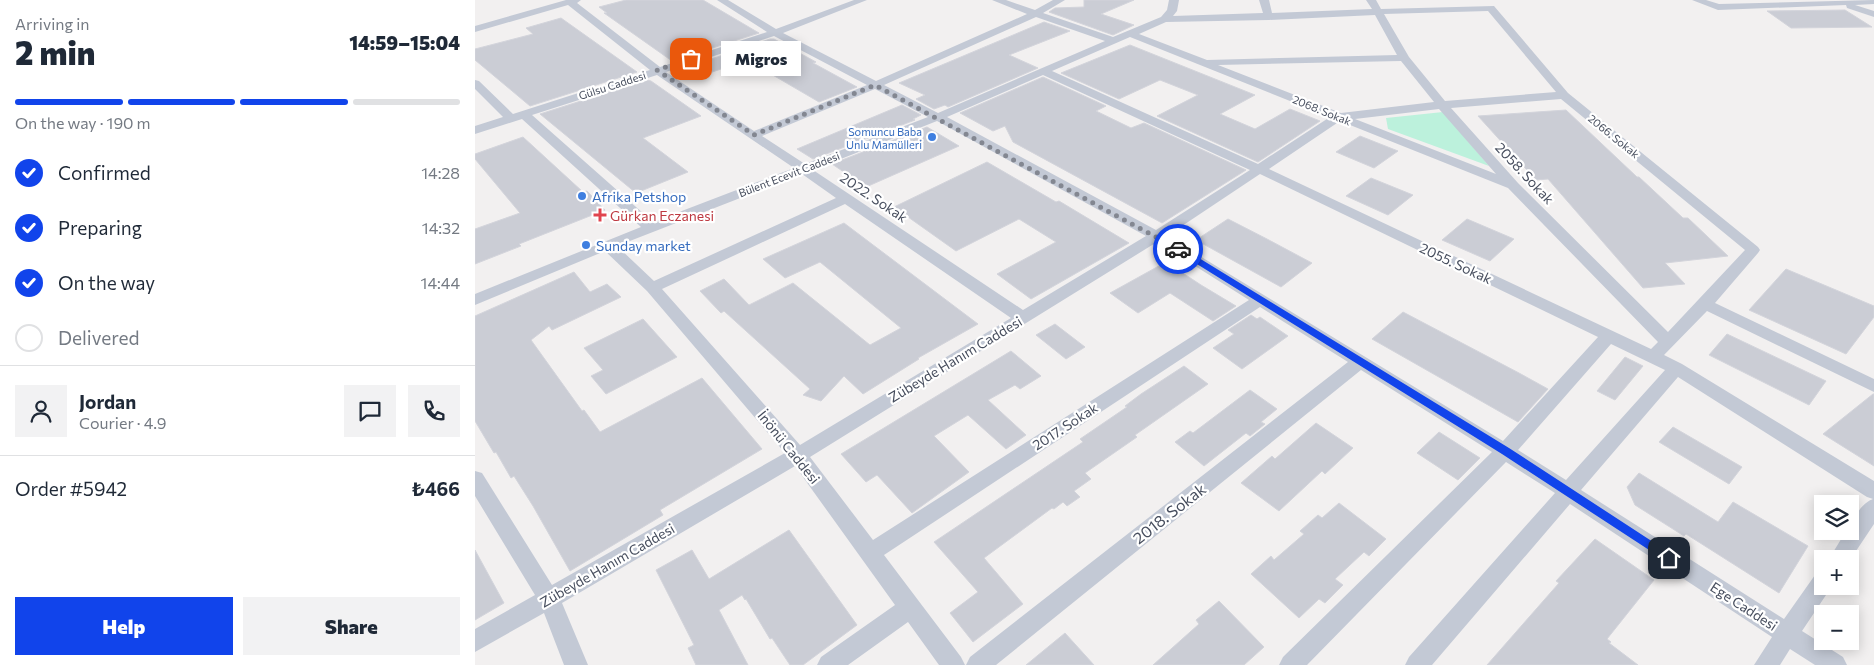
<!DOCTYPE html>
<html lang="en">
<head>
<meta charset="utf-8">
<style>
	:root { --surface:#fff; --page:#f2f2f3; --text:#1f2937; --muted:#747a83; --line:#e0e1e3; --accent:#1144eb }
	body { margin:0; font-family:Commissioner,sans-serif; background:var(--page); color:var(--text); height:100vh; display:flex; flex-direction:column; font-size:19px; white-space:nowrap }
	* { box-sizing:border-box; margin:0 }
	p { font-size:16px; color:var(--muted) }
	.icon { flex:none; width:28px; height:28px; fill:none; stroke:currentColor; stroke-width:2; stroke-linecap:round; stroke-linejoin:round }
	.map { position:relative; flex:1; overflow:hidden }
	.panel { display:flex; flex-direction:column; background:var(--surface); width:475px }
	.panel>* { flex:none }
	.tools { position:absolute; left:1339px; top:495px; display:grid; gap:10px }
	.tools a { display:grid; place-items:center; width:45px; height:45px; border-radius:0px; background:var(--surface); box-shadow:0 2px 12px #0003; font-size:25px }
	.pin { position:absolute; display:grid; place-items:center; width:42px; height:42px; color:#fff; margin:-21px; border-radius:10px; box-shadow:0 2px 8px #0006 }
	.courier { position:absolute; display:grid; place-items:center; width:50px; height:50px; margin:-25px; border:4px solid #1144eb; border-radius:50%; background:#fff; color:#222; box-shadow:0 1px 6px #0007 }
	.bubble { position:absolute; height:35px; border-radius:0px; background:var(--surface); box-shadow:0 2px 12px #0003; font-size:16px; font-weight:800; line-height:35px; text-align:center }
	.headline em { font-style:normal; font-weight:800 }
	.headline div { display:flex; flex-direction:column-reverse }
	.headline { display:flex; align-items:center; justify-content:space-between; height:85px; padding:0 15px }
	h1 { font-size:32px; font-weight:800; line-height:38px }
	.bar { display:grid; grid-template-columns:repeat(4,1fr); gap:8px 5px; align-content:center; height:60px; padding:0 15px }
	.bar i { height:6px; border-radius:4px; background:var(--line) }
	.bar .current { background:var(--accent) }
	.bar p { grid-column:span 4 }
	.line { display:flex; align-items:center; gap:12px; padding:0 15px; border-top:1px solid var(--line) }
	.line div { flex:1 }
	.round { display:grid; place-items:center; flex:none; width:52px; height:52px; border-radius:0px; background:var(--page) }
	ol { padding:0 15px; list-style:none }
	li { display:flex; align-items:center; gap:15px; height:55px }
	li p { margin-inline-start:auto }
	li .icon { padding:5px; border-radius:50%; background:var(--accent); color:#fff; stroke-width:4 }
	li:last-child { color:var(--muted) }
	li i { width:28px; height:28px; border:2px solid var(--line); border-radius:50% }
	.button { display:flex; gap:10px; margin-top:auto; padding:10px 15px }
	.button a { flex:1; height:58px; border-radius:0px; background:var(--accent); color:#fff; font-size:20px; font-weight:800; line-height:58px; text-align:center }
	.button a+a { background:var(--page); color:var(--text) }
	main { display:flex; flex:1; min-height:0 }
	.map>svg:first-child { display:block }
</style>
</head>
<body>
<main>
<section class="panel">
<div class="headline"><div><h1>2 min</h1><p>Arriving in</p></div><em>14:59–15:04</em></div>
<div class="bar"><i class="current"></i><i class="current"></i><i class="current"></i><i></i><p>On the way · 190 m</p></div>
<ol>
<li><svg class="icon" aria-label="check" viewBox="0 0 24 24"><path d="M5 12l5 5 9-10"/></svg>Confirmed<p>14:28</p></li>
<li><svg class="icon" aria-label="check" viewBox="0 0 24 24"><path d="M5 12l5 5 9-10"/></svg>Preparing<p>14:32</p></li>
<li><svg class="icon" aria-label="check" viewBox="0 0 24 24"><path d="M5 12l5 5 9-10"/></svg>On the way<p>14:44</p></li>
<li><i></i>Delivered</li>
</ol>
<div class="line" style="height:90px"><a class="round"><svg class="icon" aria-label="person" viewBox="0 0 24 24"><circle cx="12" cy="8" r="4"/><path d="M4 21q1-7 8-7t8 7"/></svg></a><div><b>Jordan</b><p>Courier · 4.9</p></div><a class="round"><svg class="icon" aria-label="chat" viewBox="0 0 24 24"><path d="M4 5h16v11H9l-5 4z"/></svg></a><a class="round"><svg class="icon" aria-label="phone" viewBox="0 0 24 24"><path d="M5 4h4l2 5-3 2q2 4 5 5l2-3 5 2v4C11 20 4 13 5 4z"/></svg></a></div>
<div class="line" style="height:65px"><div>Order #5942</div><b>₺466</b></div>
<div class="button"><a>Help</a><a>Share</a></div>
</section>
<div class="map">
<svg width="1399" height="665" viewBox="0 0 1399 665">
	<rect width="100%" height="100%" fill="#f2f0f0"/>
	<path fill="#bcf1dc" d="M968 112 1014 166 913 129 911 118Z"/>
	<path fill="#cbcdd5" stroke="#d3d4db" d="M151 0H228L284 33 197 61 129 13H132L124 7Z
		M609 0H659L626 14 659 25 638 35 574 12 580 8 609 7Z
		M1370 10 1397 27 1316 28 1292 11Z
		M86 18 162 72 55 106 0 60V49L58 34 51 28Z
		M569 22 595 31 534 55 563 68 473 107 470 105 459 109 441 99 450 95 424 83Z
		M295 39H299L341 62 338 63 382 87 344 102 272 60 220 78 207 69Z
		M655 45 780 95 745 114 780 129 815 109 845 121 783 162 682 116 723 95 685 80 644 99 586 73Z
		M568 77 631 106 621 111 656 128 669 123 771 170 687 223 538 142 530 126 518 131 485 113Z
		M172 80 176 81 226 116 168 138 213 172 161 193 65 114Z
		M427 105 446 115 438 119 440 120 338 159 322 149Z
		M1091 110 1162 177H1164L1208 218H1213L1253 256 1190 263 1210 284 1168 288 1073 179 1061 180 1003 116Z
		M452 127 484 146 391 187 357 164Z
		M885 136 923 151 899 168 861 152Z
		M48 137 108 192 112 191 130 210 44 244 46 246 0 264V229L45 213 0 159V154Z
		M512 162 581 202 584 201 654 243 556 299 522 274 581 242 544 219 481 251 419 207Z
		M896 178 938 195 913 215 871 196Z
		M753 219 792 239 837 263 806 287 721 240Z
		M992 219 1039 239 1015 261 967 240Z
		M369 223 503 324 443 358 444 359 388 394 369 376 346 401 328 395 335 389 249 311 246 313 225 291 249 279 274 305 318 283 395 345 426 328 345 262 310 278 288 259Z
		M691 262 726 285 761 306 738 321 695 293 663 313 635 293Z
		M1311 269 1399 306V317L1371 354 1274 310Z
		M99 272 115 292 132 284 146 297 77 330 74 326 56 340 107 411 109 410 125 432 227 378 287 449 185 510 188 515 95 571 58 506 39 476 36 478 21 452 19 453 0 421V316Z
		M928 312 1044 373 1073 389 1043 422 897 339Z
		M776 315 782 319 785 317 813 336 767 369 738 348 759 334 753 330Z
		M168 319 202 357 131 394 116 376 128 370 109 348Z
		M580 324 610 347 591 359 561 335Z
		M1252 334 1351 381 1334 405 1234 355Z
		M536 351 566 376 545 389 540 385 513 400 551 435 531 449 493 415 459 436 494 472 437 513 402 475 391 482 366 454Z
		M1150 357 1168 366 1140 400 1122 391Z
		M709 366 733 384 660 435 662 437 610 473 616 479 599 491 605 497 592 506 588 502 579 509 577 508 509 558 548 604 498 642 475 613 503 592 459 542 608 442 605 439 652 407 650 406 666 394Z
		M775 390 802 409 786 422 790 424 775 436 771 433 729 466 700 442 715 431 718 433Z
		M1398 394H1399V466L1348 434Z
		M841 423 878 448 850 474 847 471 804 511 766 483 797 456 800 459Z
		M1198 427 1267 467 1254 484 1184 442Z
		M964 432 1005 458 983 480 942 453Z
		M1164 473 1243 522 1258 502 1333 546 1304 593 1211 534 1209 536 1160 505 1152 487Z
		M864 503 911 539 894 556 889 552 860 579 868 585 850 603 844 599 824 618 776 574 796 556 799 560 829 534 825 531 843 515 847 518Z
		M314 530 382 625 328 665H315L297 638 295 639 271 599 270 600 267 595 244 610 273 665H221L213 648 219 645 181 570 217 550 234 579Z
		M1120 539 1179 580 1132 639 1136 642 1134 643 1163 665H1012L1084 583 1081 581Z
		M0 550 29 603 0 620Z
		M744 601 789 647 769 665H678L724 624 721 620Z
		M590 633 619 665H551Z"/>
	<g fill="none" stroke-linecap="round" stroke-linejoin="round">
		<path fill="#c3c9d5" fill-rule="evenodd" d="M91 0H106L102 3 185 67 292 32 242 0H253L301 29 379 0H392L308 33 401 81 552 14 517 0H531L560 10 578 0H590L568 13 638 37 686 17 692 10 694 0H704L702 11 698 16 788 13 784 0H794L797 13 897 9 891 0H901L906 9 1019 6 1093 93 1283 247 1285 250 1283 253 1240 303 1399 379V392L1232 311 1189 355 1207 364 1399 481V524L1375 560 1354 559 1371 531H1375C1375 520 1388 502 1398 499L1392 497 1203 377 1106 490 1309 619 1340 575 1348 572V586H1357L1327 631 1368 657 1372 665H1340L1315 649 1305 665H1279L1297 637 1095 504 957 665H930L934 657 1080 493 1031 462 832 665H804L808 657 1017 452 886 370 521 665H491L495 657 873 362 785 307 409 555 486 657 490 665H464L433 622 373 665H342L346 657 420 605 320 466 87 603 113 665H89L69 613 0 652V629L60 595 0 496V471L7 473 77 585 310 453 172 291 130 251 0 305V294L166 227 47 119 0 134V126L28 117 0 89V80L4 81 38 114 175 70 93 5 0 32V26ZM1013 11 1081 92 970 101 934 57 909 14ZM900 15 922 55 732 60 664 34 691 22 794 20ZM561 17 630 41 463 113 409 85ZM299 36 392 85 279 131 191 72ZM655 37 855 117 783 164 577 71ZM926 61 959 102 866 113 743 65ZM182 75 319 168 178 222 57 115ZM568 75 775 170 681 230 472 117ZM400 89 453 117 330 164 287 136ZM1086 99 1270 250 1193 332 1043 183 976 108ZM964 109 1021 174 880 119ZM462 121 671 236 548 310 338 170ZM865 121 1033 188 1183 342 1176 349 794 169ZM327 174 361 198 179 281 142 246ZM785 174 1123 337 1028 441 692 236ZM370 204 536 318 325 445 187 289ZM682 242 774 300 398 540 335 457ZM1136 344 1190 370 1091 480 1043 450Z
			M1217 0H1231L1244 4 1399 0V4L1380 5 1399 11V17L1372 8 1371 5 1243 10Z"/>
	</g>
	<path fill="#1144eb" d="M701 247H706L1034 448 1198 555 1200 558 1198 561H1191L1027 454 701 251Z"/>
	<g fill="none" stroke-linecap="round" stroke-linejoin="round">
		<path stroke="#838791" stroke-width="5" stroke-dasharray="0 9" d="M216 59 182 70 279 135 400 85 703 249"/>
	</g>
	<g fill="#3f7fe0" stroke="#fff" stroke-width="2">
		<circle cx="457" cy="137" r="5"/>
		<circle cx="107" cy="196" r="5"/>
		<circle cx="111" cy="245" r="5"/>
	</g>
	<path fill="#e0444e" stroke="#fff" stroke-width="2" d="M122.5 207.5h5v5h5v5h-5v5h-5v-5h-5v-5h5z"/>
	<g text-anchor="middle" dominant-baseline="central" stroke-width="4.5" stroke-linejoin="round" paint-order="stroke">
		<g font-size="11" fill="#474e5e" stroke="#fff">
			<text transform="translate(137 85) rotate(-18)">Gülsu Caddesi</text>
			<text transform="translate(847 110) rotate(22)">2068. Sokak</text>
			<text transform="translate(1139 136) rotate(39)">2066. Sokak</text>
			<text transform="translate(314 174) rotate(-21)">Bülent Ecevit Caddesi</text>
		</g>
		<g font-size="11" fill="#366cbe" stroke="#fff" text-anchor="end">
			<text x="447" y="131">Somuncu Baba<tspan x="447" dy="13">Unlu Mamülleri</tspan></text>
		</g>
		<g font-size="14" fill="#474e5e" stroke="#fff">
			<text transform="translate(1050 173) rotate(47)">2058. Sokak</text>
			<text transform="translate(399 197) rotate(34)">2022. Sokak</text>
			<text transform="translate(981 263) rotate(25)">2055. Sokak</text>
			<text transform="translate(480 359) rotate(-31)">Zübeyde Hanım Caddesi</text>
			<text transform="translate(590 426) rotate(-33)">2017. Sokak</text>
			<text transform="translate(314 447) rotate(51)">İnönü Caddesi</text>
			<text transform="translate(132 565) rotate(-30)">Zübeyde Hanım Caddesi</text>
			<text transform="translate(1269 606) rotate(33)">Ege Caddesi</text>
		</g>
		<g font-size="14" fill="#366cbe" stroke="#fff" text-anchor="start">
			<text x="117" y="196">Afrika Petshop</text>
			<text x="121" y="245">Sunday market</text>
		</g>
		<g font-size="14" fill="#be3a42" stroke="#fff" text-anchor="start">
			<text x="135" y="215">Gürkan Eczanesi</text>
		</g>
		<g font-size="16" fill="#474e5e" stroke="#fff">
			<text transform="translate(694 513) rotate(-38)">2018. Sokak</text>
		</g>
	</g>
</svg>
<div class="tools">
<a><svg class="icon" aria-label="layers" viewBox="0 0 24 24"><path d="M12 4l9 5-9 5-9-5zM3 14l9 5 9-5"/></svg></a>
<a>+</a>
<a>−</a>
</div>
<div class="pin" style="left:216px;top:59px;background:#ea580c"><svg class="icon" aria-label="bag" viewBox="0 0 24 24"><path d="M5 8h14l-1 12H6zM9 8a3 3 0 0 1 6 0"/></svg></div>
<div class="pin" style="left:1194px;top:558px;background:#1f2937"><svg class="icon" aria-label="home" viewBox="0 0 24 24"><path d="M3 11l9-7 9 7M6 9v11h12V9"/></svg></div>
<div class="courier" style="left:703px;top:249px"><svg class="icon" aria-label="car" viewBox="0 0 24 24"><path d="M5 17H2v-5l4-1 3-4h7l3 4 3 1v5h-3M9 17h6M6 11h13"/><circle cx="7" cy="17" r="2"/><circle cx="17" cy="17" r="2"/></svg></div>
<div class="bubble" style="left:246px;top:41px;width:80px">Migros</div>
</div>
</main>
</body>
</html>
